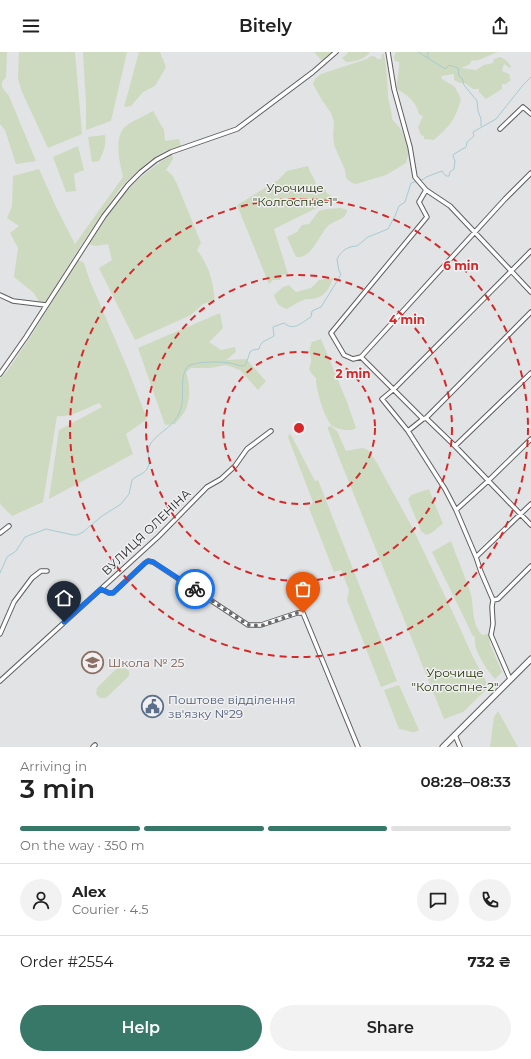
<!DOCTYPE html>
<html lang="en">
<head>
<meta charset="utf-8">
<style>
	:root { --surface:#fff; --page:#f2f2f2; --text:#222; --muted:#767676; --line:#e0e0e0; --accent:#377868 }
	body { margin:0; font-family:Montserrat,sans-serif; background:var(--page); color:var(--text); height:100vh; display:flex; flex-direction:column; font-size:15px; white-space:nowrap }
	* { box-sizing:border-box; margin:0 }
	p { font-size:13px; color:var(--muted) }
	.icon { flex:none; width:22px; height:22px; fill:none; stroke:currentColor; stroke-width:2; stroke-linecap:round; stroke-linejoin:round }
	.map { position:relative; height:695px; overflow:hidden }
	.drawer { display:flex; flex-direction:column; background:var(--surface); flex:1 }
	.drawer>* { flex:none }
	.pin { position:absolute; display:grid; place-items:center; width:34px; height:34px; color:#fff; margin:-41px -17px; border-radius:50% 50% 50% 0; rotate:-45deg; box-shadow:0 0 4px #0007 }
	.pin .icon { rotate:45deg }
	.courier { position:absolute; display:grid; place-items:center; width:40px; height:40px; margin:-20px; border:3px solid #1a73e8; border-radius:50%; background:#fff; color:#222; box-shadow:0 1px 5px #0007 }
	.headline em { font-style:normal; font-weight:600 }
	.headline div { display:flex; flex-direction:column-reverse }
	.headline { display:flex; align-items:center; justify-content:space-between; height:68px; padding:0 20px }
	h1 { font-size:26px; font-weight:600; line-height:30px }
	.bar { display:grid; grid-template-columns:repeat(4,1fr); gap:6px 4px; align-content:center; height:48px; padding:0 20px }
	.bar i { height:5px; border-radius:3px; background:var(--line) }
	.bar .current { background:var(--accent) }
	.bar p { grid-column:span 4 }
	.line { display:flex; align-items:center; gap:10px; padding:0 20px; border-top:1px solid var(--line) }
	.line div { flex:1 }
	.round { display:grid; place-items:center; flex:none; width:42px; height:42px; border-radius:21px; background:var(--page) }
	.action { display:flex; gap:8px; margin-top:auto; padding:8px 20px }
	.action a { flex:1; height:46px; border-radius:24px; background:var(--accent); color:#fff; font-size:16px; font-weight:600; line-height:46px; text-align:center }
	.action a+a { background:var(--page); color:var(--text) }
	header { display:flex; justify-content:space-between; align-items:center; height:52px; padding:0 20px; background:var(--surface); font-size:18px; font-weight:600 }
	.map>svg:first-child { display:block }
</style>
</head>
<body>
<header><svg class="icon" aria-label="menu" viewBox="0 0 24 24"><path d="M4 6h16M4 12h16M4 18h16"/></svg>Bitely<svg class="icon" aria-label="share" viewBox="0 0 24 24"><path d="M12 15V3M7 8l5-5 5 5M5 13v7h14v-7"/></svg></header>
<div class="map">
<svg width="531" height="695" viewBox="0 0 531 695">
	<rect width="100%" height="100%" fill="#e2e3e5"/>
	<path fill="#cddabf" d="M0 0H7L6 25 2 30V35L9 44 36 109 16 112 5 78 0 72Z
		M19 0H75L82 82 48 96 22 40 18 27Z
		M83 0H127L111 69 86 78V52Z
		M139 0H160L166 15 155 34 143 40 131 54 124 55Z
		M314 0H334L322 9Z
		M347 0H370C366 7 354 10 346 10L342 6 348 1Z
		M396 0H498C492 2 487 5 481 7 478 9 474 8 471 9L470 12 461 16 476 18 484 13 493 11 494 7 500 5 506 8 511 14 510 16 504 12 502 19 509 22 510 23 509 25 511 28 506 32H502V37L486 47 479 40V37H473L465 31H460L454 28V22L441 24 442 27 455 35 461 47C455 68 451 73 434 88L424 87V84L421 83 418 75 423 64 419 62C416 49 407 43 397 37 396 28 400 19 399 10L395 9 394 5Z
		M382 2H384C387 17 387 30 388 44 389 52 392 59 392 67L400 76 406 89 409 100 406 111 386 123 356 132 352 131 346 126 345 118 334 93 333 82 334 70 331 61 322 48 313 32 315 27 321 22 367 7 369 5 372 4 376 5 377 7H381Z
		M153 59 164 78 165 89 179 87 181 94 165 99 149 109 121 135 81 193 45 251 39 250 34 241 14 225 18 196 10 181 19 174 7 166 12 154 13 124 39 117 57 157 75 192 123 125C120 112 113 84 126 74 134 68 145 64 153 59Z
		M105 83C106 94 104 100 99 109L92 110 88 85Z
		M78 94 84 118 74 122 76 139 66 140 53 105Z
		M172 102 173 107 166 118 173 124 177 132 201 191 197 198C210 216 212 226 215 248L203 252 191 263 135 288 99 216 112 208 108 192 95 194 88 192C101 173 113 154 128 137 141 124 156 113 172 102Z
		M308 114C310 122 316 127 316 134L319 136 323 135 327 141 335 147 274 177 288 222 281 223 280 228H273L269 232 237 153 278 128 287 119Z
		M341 156 347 158V160C343 169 334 168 328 174 318 184 312 207 296 205L287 185 297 180 302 173 309 172 319 159 327 157Z
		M78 208 84 211 90 229 127 315 147 367 126 382 133 402 49 447 59 378 102 355 99 351C86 356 71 366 57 364L43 450 12 464 1 453 0 450V326L6 321 31 284Z
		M333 226C329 237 325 245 312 247 310 247 308 247 306 247 299 249 292 254 287 257 279 255 276 250 274 243L283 235 289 233 296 240 311 236 319 228Z
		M220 261 223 276 209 290 221 298 235 295 236 300 226 308 246 307 266 329 258 338 240 318 226 313 210 316H191L186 320C190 331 191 348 185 359 183 363 178 368 175 372L165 373 138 296Z
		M321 287 347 350 356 376C352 379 349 378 344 378 340 377 335 376 332 374 324 365 316 338 316 326 304 314 312 317 311 306 310 298 308 300 312 290Z
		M331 374 337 379 346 399 363 396 368 398 377 411 413 477 454 563 473 605 489 635 463 660 444 667 338 403 328 377V375Z
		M289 382 291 383 315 429 318 428 397 629 381 635 347 548 349 538 341 518 334 520 309 456 313 450 288 385Z
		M429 437 443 472C437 475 434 481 426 483L421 479 408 447 411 443Z
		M451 489C457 506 464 522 470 539 475 554 470 569 482 583L489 582 490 592 502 620 495 627C486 617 473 598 475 585L472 583 471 580 432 500Z
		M123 614 129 619V624L106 646H100L96 642 97 636 118 615Z
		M399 633 419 678C411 683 407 677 399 677L384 638Z
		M498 659 518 695H490L494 665Z"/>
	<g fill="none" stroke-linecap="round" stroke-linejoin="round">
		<path stroke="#a6cbd3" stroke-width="1" d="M418 0 428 6
			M428 0V6L445 17 449 13 458 16 459 24 462 26 464 33 477 49 478 59 481 67V74
			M0 521 7 505 16 499 25 485 46 477 73 483H77L83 480 102 464 121 452 129 442 132 428C137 423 143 423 147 417 153 408 144 401 151 391 160 379 175 374 180 359 186 345 178 326 188 314 197 309 224 309 234 312 237 313 240 314 244 314L246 312 250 300 253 298 259 297C260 289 268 288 274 284L273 275 284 271C294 280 302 270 311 265L312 259 321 255 339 226 341 222 339 219 337 207C341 199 348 194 357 194L368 185 388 177 395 164 399 154 405 150 411 131 424 127 426 125 442 119 446 124H449L450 120 454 117 455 109 453 104 454 102 466 95 467 90 474 84 473 80 496 67 523 33 531 25"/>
		<defs>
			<path id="minor" d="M388 0 394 37 410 95 415 125 426 138 450 154 531 240
				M500 77 523 55 531 62
				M0 243 13 249 46 253
				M361 305 505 147 531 121
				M0 322 26 285 104 164 128 133 141 120 156 108 171 100 237 77 313 20 336 0
				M426 366 455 394 531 473
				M423 367 361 305 353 307 344 303 331 281 427 165 419 150 426 138
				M408 379 423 367 426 366 531 260
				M455 394 531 321
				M456 458 488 429 531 387
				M0 481 9 474
				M476 505 531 452
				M101 537 109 541H113L145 511 148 509 153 510 248 573H261L297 561H303L358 695
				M493 548 498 547 531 514
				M0 582 14 550 32 526 41 519H47
				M510 627 491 583 493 572 492 555 493 548 481 520 476 505 456 458 445 437 408 379 382 347 394 337 531 199
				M0 629 158 485 207 435 221 427 235 414 247 397 271 379
				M455 683 460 695
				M93 695 95 693"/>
			<path id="secondary" d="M443 695 531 607"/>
		</defs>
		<use href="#minor" stroke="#5e5e60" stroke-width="5.5"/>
		<use href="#secondary" stroke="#5e5e60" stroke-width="7"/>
		<use href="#minor" stroke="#fff" stroke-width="3.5"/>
		<use href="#secondary" stroke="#fff" stroke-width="5"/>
	</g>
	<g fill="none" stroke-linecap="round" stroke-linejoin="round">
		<path stroke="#6a6a6b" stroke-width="4" stroke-dasharray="0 7.2" d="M195 537 248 573 261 574 297 561H303"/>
		<path stroke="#1a73e8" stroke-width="5" d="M64 570 101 537 109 541H113L145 511 148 509 153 510 195 537"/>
	</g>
	<g fill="none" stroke="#d62828" stroke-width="2" stroke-dasharray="7 5">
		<circle cx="299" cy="376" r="76"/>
		<circle cx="299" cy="376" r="153"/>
		<circle cx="299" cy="376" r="229"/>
	</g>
	<defs>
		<symbol id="school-ring" viewBox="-11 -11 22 22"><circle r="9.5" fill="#f0f0f2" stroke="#8d6e63" stroke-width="1.5"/><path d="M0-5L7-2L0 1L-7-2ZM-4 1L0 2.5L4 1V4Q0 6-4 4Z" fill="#8d6e63"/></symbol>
		<symbol id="civic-ring" viewBox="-11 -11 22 22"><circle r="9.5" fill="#f0f0f2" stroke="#5c6f8a" stroke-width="1.5"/><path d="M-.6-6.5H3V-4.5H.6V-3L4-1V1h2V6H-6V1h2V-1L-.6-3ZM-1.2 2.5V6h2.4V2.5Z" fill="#5c6f8a"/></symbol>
	</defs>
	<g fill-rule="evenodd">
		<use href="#school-ring" x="80" y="598" width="25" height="25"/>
		<use href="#civic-ring" x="140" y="642" width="25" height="25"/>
	</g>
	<g text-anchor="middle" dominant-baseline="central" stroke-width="3" stroke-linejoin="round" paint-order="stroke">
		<g font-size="12" fill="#233407" stroke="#f0f0f2">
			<text x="295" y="135">Урочище<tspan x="295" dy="14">"Колгоспне-1"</tspan></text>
			<text x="455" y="620">Урочище<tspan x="455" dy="14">"Колгоспне-2"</tspan></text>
		</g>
		<g font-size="12" fill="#29292a" stroke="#f0f0f2">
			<text transform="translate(146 480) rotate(-44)">ВУЛИЦЯ ОЛЕНІНА</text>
		</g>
		<g font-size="12" fill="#785e54" stroke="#f0f0f2" text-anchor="start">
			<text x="108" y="610">Школа № 25</text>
		</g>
		<g font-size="12" fill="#4e5e75" stroke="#f0f0f2" text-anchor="start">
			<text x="168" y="647">Поштове відділення<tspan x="168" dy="14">зв'язку №29</tspan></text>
		</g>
	</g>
	<circle cx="299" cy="376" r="6" fill="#d62828" stroke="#f0f0f2" stroke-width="2"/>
	<g font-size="12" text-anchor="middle" font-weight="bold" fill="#d62828" stroke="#f0f0f2" stroke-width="3" stroke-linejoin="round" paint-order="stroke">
		<text x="461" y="218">6 min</text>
		<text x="407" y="272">4 min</text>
		<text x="353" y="326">2 min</text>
	</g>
</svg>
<div class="pin" style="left:303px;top:561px;background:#ea580c"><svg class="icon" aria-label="bag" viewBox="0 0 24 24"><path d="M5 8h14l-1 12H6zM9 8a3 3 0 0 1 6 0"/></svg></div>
<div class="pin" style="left:64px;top:570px;background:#1f2937"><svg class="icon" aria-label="home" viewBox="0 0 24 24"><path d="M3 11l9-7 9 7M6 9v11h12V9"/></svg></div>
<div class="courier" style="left:195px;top:537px"><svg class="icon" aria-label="bike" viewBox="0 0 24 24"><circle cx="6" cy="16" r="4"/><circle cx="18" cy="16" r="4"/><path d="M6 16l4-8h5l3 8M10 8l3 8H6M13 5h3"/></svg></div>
</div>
<section class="drawer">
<div class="headline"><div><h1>3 min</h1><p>Arriving in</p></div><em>08:28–08:33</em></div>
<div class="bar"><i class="current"></i><i class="current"></i><i class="current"></i><i></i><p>On the way · 350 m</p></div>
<div class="line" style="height:72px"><a class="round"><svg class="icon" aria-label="person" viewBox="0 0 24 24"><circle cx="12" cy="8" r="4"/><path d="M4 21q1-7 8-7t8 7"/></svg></a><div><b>Alex</b><p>Courier · 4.5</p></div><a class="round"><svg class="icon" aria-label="chat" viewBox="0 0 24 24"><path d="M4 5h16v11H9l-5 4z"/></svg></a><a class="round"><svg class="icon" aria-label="phone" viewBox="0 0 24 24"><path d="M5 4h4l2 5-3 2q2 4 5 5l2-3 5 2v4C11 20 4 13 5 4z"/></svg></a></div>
<div class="line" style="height:52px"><div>Order #2554</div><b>732 ₴</b></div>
<div class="action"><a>Help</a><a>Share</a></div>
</section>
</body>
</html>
